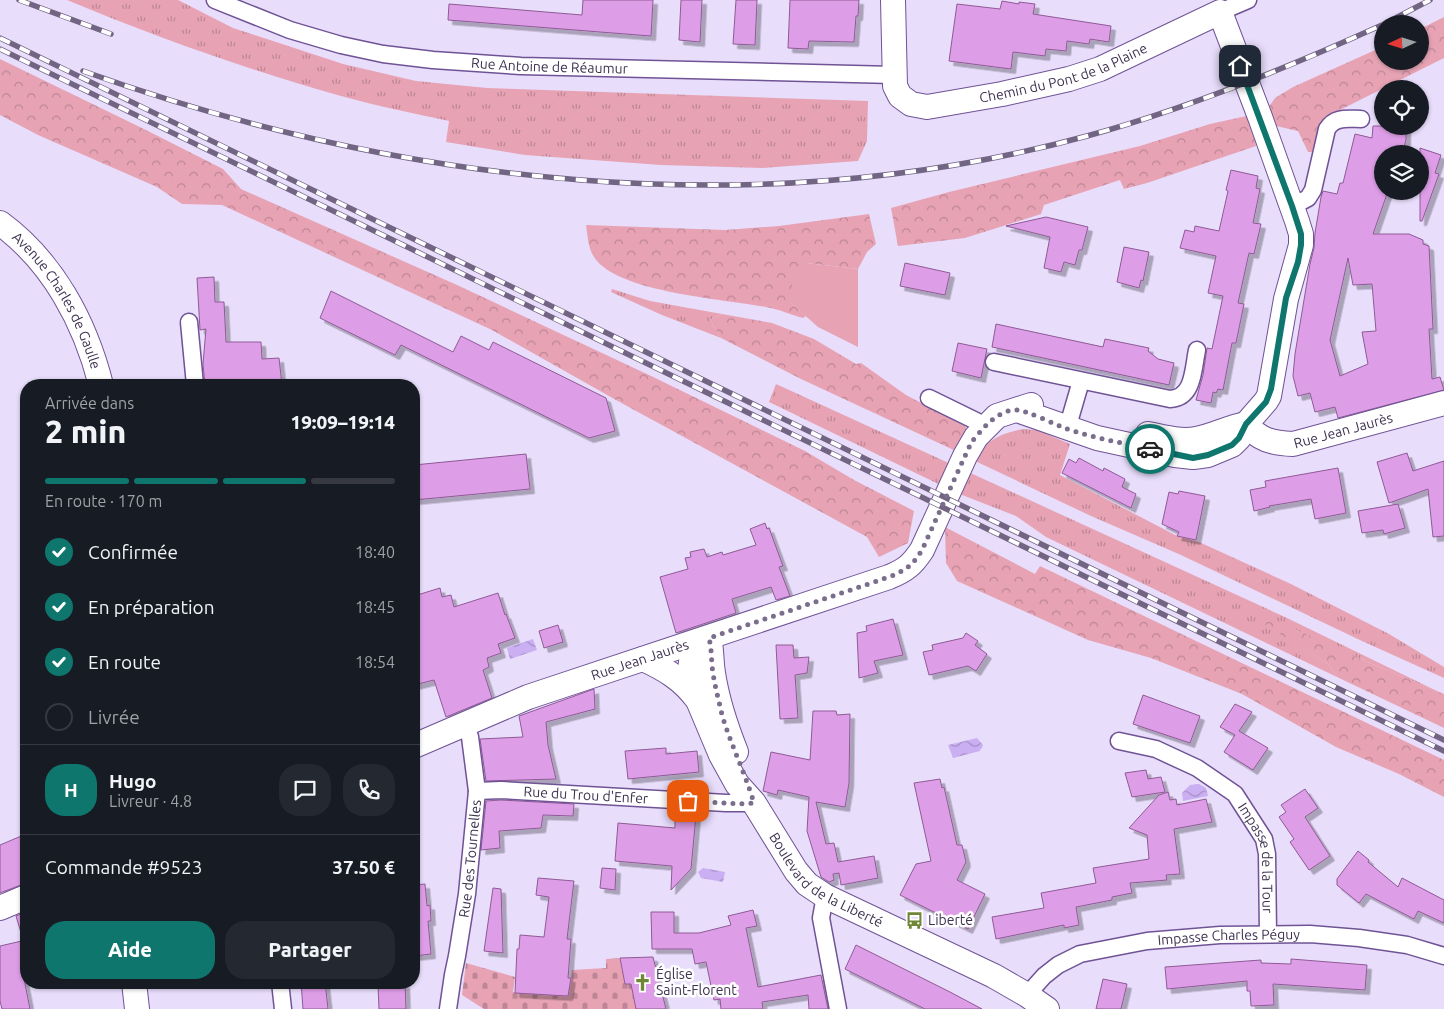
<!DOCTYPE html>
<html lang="fr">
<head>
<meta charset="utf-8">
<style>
	:root { --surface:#171b24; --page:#242831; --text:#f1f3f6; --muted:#9ea1a6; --line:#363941; --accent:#0f766e }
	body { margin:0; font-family:Ubuntu,sans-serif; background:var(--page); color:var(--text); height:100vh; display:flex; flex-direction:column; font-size:19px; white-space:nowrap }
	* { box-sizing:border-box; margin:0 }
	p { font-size:16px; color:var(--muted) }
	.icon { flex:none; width:28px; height:28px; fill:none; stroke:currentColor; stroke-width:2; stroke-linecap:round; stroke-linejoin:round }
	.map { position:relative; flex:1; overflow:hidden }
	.details { position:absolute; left:20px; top:379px; width:400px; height:610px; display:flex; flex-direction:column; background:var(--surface); border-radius:20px; box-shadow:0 1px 4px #0004 }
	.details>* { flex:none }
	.needle { width:32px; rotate:266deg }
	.tools { position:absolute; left:1374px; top:15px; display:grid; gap:10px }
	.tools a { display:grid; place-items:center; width:55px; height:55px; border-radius:50%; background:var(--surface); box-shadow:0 1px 4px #0004; font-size:25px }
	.pin { position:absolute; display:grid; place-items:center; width:42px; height:42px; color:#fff; margin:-21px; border-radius:10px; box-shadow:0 2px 8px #0006 }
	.courier { position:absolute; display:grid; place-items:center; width:50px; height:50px; margin:-25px; border:4px solid #0f766e; border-radius:50%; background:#fff; color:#222; box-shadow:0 1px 6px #0007 }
	.summary em { font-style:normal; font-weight:800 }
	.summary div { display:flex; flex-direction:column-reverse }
	.summary { display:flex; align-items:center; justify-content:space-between; height:85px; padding:0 25px }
	h1 { font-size:32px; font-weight:800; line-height:38px }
	.bar { display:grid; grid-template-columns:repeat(4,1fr); gap:8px 5px; align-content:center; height:60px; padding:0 25px }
	.bar i { height:6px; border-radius:4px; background:var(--line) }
	.bar .selected { background:var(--accent) }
	.bar p { grid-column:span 4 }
	.line { display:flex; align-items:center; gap:12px; padding:0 25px; border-top:1px solid var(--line) }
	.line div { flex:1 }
	.round { display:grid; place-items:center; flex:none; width:52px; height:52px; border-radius:20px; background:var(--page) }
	ol { padding:0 25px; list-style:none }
	li { display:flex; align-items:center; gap:15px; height:55px }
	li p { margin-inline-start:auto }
	li .icon { padding:5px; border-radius:50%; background:var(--accent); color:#fff; stroke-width:4 }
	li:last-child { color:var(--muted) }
	li i { width:28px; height:28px; border:2px solid var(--line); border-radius:50% }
	.cta { display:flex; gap:10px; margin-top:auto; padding:10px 25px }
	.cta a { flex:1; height:58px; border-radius:20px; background:var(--accent); color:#fff; font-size:20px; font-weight:800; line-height:58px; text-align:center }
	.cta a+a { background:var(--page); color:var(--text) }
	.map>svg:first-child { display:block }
</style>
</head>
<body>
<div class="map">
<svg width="1444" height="1009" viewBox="0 0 1444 1009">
	<defs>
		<pattern id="grass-tufts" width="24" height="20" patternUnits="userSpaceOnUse" patternTransform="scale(1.25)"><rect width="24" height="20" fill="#e7a3b4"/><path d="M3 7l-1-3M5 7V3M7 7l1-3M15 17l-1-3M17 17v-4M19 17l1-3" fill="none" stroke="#bd8595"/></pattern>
		<pattern id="forest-crowns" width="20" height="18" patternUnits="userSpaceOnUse" patternTransform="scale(1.25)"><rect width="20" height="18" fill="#e7a3b4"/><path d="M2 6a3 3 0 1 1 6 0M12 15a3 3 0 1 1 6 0" fill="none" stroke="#bd8595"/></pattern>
		<pattern id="cemetery-stones" width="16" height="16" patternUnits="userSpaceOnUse" patternTransform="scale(1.25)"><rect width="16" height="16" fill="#e7a3b4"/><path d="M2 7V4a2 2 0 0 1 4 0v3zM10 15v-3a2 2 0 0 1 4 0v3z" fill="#bd8595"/></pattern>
		<pattern id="water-waves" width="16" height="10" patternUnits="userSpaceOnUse" patternTransform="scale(1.25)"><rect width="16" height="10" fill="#cbaff3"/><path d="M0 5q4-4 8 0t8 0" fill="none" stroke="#a68fc7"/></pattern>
		<filter id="shadow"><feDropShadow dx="4.5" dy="4.5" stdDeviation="0" flood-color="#0004"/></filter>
	</defs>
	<rect width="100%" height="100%" fill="#e8ddfb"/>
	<path fill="url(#grass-tufts)" d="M67 0H178L233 28 343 64 416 81 487 88 868 101 867 141 858 161 762 168 661 165 525 155 446 142 449 121C413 113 376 106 341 96 248 70 156 37 67 0Z
		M612 289 650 301 722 314 710 320 721 338 662 315 611 292Z
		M776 384 1285 617 1441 693 1358 658 1264 623 1328 664 1337 677 1046 537 1016 516 957 493 769 402Z
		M1023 429 1037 430 1070 444 1060 475 1177 536 1199 542 1291 584 1389 634 1444 667V678L1362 641 1181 555 1091 516 973 460C988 440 999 434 1023 429Z"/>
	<path fill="url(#forest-crowns)" d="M1444 17V58L1326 117 1322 122 1312 152H1308L1298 131 1276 126 1268 108 1275 98 1293 87 1382 47V61H1420V29Z
		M0 59 146 130 223 169 241 189 457 285 649 375 805 451 854 480 914 511 908 543 879 557 867 537 616 400 492 330 222 205 182 204 157 187 38 135 0 115Z
		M1251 115 1256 146 1147 183 1124 189 1120 180 1044 205 1041 214 965 238 898 246 891 208 949 192 1140 146 1210 124Z
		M869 214 876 244 867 252 858 269 806 263 791 303 806 316 803 318C791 315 779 309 766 307 724 299 625 293 597 261 588 251 588 238 586 225L725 230 779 226Z
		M722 314 772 323 814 339 856 364 861 363 906 395 965 426 967 430 958 452 801 379 721 338 710 320Z
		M945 527 1035 574 1040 566 1444 760V797L1399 774 1336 747 1242 694 1151 658 1088 640 957 581 946 563Z
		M1273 619 1358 658 1444 694V728L1337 677 1328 664 1264 624Z"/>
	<path fill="url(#cemetery-stones)" d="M620 958 625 984H631L636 1009H484L462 995 466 963 515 977 513 992 568 996 572 970 606 968V959Z"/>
	<path fill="#e7a3b4" d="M806 263 858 269V347L818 327 791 303 793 272Z"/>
	<path fill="url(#water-waves)" d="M533 639 537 650 510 659 507 648Z
		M977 738 983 745 982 748 980 750V751L953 758 948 745Z
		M1199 784 1206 788 1208 796 1183 801 1182 793 1190 785Z
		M703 868 725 872 723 882 701 878 698 872Z"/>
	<path fill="#de9ee7" stroke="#8e5a95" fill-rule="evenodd" filter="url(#shadow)" d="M583 0H653L651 36 448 20 449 4 582 15Z
		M681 0H702L700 42 679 40Z
		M736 0H757L755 45 733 44Z
		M790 0H859L858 16H856L854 42 809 41 808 49 788 48Z
		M1002 1 1019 4V2L1035 4 1033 14 1111 26 1109 42 1090 39 1089 44 1067 41 1066 51 1046 49 1045 56 1013 52 1011 69 949 61 957 4 1000 9Z
		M1373 126H1406V140L1402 154H1382V191H1388L1373 234H1409L1423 240V244L1429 246 1433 329H1429L1432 379 1440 377 1444 390 1338 418 1335 407 1315 412 1310 393 1298 396 1293 376 1295 354 1310 264 1314 248 1315 233 1321 197 1323 191 1337 194 1340 183H1343L1355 134 1372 138ZM1348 258 1353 285 1372 284 1376 331 1362 332 1368 364 1340 376 1330 340Z
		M1420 148 1441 155 1435 173 1439 174 1422 221H1420Z
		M1231 170 1258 176 1256 188 1260 189 1253 223 1261 224 1254 254 1249 253 1238 303 1244 304 1236 343H1232L1223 390 1218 389 1216 393 1213 392 1211 403 1196 400 1203 375 1207 348 1212 349 1223 296 1208 293 1216 256 1180 248 1185 230 1194 232 1195 226 1219 231 1228 191 1226 190Z
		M1046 217 1088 227 1082 250H1079L1075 265 1064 262 1061 272 1044 268 1050 237 1006 226Z
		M1124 247 1149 252 1143 281 1141 280 1139 288 1117 282Z
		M905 263 950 273 945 295 900 286Z
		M214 277 215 302H224L226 342H261L262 359 279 358 282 385H205L203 364 206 329 200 330 197 278Z
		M331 291 453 352 461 336 489 350 493 342 606 398 615 431 589 438 401 345 395 355 320 318Z
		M996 324 1103 347 1105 339 1149 348 1148 351 1158 359 1174 363 1169 385 992 347Z
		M958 343 987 349 981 378 952 371Z
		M1407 453 1413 471 1444 461V536L1433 537 1428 489 1389 503 1377 462Z
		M526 454 530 489 414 500V465Z
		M1079 458 1103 471 1104 468 1125 479 1122 487 1136 494 1131 508 1062 473 1069 459 1076 463Z
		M1338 468 1346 513 1315 519 1311 499 1269 506 1270 507 1254 511 1250 490 1266 487 1265 481Z
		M1179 491 1205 496 1196 540 1177 536 1179 532 1162 524 1169 492 1178 494Z
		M1398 504 1405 528 1384 534 1383 530 1362 533 1358 511Z
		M765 523 767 529 769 528 783 566 779 567 790 596 776 600 771 587 732 599 736 613 676 633 660 577 688 569 685 558 691 557 690 552 704 549 707 557 722 552 723 555 756 545 750 529Z
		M440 588 442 597 451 595 454 607 498 593 505 615 506 614 515 638 498 644 501 653 487 658 489 667 483 670 492 698 446 717 434 680 414 685V596Z
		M893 619 903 655 874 661 878 673 859 678 857 633 867 631 866 626Z
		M558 625 563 642 544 648 539 631Z
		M966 633 978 641 975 645 987 654 976 671 968 666 929 675 923 652 933 650 932 645 963 638Z
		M776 645H793L794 658 809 657 807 673 795 675 798 718 780 719Z
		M594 689 595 709 546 722 548 745 556 779 486 781 480 739 523 737 519 716Z
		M1143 695 1200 716 1190 743 1133 724Z
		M1235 704 1252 712 1239 731 1268 748 1253 770 1224 752 1235 735 1220 727Z
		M813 711H836L837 715 850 714 849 783 845 807 816 802 826 844 834 843 838 862 874 856 878 878 841 885 839 873 833 874 834 880 829 882 821 877 807 831 809 797 778 790 777 795 763 791 771 752 810 760Z
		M666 748V754L697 751 699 772 628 779 625 751Z
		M1146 770 1148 779 1161 777 1165 792 1132 797 1125 773Z
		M940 779 942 788 944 787 957 845H962L966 862 957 880 985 894 968 929 900 895 916 864 931 861 914 783Z
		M1305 789 1318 808 1305 817 1330 856 1309 870 1290 842 1294 839 1279 817 1286 812 1281 805Z
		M1168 792 1170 800 1176 799 1177 805 1206 799 1212 822 1174 829 1180 874 1166 875 1167 880 1130 883 1132 893 1112 897V900L1076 907 1079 925 1064 928V925L996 939 992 917 1044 908 1041 893 1096 883 1093 868 1149 859 1147 835 1129 828 1159 795Z
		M501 800 574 804 573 816 543 815 541 828 499 831 500 848 481 850 486 801Z
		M675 813 696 815 691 869 671 890 672 866 615 861 618 823 675 828Z
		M26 834V883L0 893V845Z
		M1358 851 1369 860 1368 862 1398 887 1402 878 1444 900V923L1418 911 1414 919 1366 894 1359 903 1337 885V879Z
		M602 868 616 869 615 890 600 888Z
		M538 878 574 881 567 939H571L568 978H571L568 996 515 993 517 949H519L520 935 544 937 549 897 536 895Z
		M425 884 427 906 430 905 431 921H428L431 954 414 956V885Z
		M493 888 501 889 503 953 484 951Z
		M753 910 757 926 746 928 758 987 821 975 828 1009H809L808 995 762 1002 763 1009H721L720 999 714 1000 706 962 695 964 692 949H652L651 912H674V933H699L731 925 728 916Z
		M26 912V935L22 936 16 916Z
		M26 940V973L23 974 30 1009H2L0 1001V946Z
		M856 945 950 992 982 1009H925L845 969Z
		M653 957 666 1009H636L631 984H625L620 958Z
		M1291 959 1367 965 1365 990 1273 984 1274 1005 1251 1006 1250 991H1247V981L1167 989 1165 967 1261 960V963L1291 964Z
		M1103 979 1127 984 1121 1009H1096Z
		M301 982H325L328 1009H303Z
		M405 984 406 1009H379L378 985Z"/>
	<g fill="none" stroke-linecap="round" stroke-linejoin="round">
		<defs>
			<g id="street">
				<path id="s1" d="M215 0 290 30 341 45 383 54 433 60 521 66 894 75"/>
				<path d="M1220 12 1248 0"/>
				<path d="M1293 206 1308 198 1313 190 1327 129C1335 116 1348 119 1361 119"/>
				<path d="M189 322 195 385"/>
				<path d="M994 362 1170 399C1194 398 1193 369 1197 350"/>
				<path d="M929 398 976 421 983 429"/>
				<path d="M1067 429 1081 381"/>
				<path id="s2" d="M1119 741 1156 749 1197 768 1235 794 1264 839 1267 854 1268 934"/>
				<path id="s3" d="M477 791 501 790 726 803H754"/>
				<path d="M825 896 821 918 838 1009"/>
				<path d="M280 982 283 1009"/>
				<path id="s4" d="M1027 995 1044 976 1058 965 1080 954 1147 941 1220 935 1310 934 1359 938 1407 945 1444 956"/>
				<path id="s5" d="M448 1009 453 975 457 956 467 894 477 791 470 737 466 725"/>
			</g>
			<g id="secondary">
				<path id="s6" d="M893 0 895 86 900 96 911 104 927 107 1002 94 1069 79 1100 69 1220 12 1260 117 1297 221 1301 234V245L1286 299 1269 396 1266 401 1246 424 1239 438 1232 445 1208 455 1193 457 1175 455 1097 438 1017 410"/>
				<path id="s7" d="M0 223C53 262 85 322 101 385"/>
				<path id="s8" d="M1246 424C1259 440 1272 443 1293 444L1444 403"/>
				<path d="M1148 434C1164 437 1180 442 1196 439 1213 436 1229 427 1246 424"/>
				<path d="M709 638C712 650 711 661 713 673 717 700 726 727 736 752"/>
				<path id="s9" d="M698 641 692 654 690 670 692 686 721 755 737 784 754 803 796 871 807 884 825 896 994 976 1027 995 1047 1009"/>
				<path d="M643 659C665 669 682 679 697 699"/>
				<path id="s10" d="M414 746 528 697 889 577C906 570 912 565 922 550L965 456 976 437 997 416 1031 405"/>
				<path d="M0 908 26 897"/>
				<path d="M134 982 137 1009"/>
			</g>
		</defs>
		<use href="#street" stroke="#6f5395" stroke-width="19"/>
		<use href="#secondary" stroke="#6f5395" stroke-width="26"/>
		<use href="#street" stroke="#fff" stroke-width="16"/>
		<use href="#secondary" stroke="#fff" stroke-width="24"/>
		<defs>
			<path id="rail" d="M19 0 111 34
				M1384 24 1430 0
				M0 38 1444 740
				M0 49 1444 751
				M83 71C402 185 757 226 1087 136 1189 108 1287 68 1382 25"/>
		</defs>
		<use href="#rail" stroke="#716583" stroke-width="5.5"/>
		<use href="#rail" stroke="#fff" stroke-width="4" stroke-dasharray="11" stroke-linecap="butt"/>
	</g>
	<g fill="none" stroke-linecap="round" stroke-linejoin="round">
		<path stroke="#7a6e8c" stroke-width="5" stroke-dasharray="0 9" d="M688 801 740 804 754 803C745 773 731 745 722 715 719 701 715 687 713 673 711 661 712 650 709 638L889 577C906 570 912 566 922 550L971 443C981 430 998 409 1017 410 1026 410 1056 425 1067 429 1094 438 1122 443 1150 449"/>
		<path stroke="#0f766e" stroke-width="6" d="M1150 449 1193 458 1208 455 1232 445 1239 438 1246 424 1266 402 1271 389 1286 298 1298 262 1301 245V234L1292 206 1240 66"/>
	</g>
	<defs>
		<symbol id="bus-bare" viewBox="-9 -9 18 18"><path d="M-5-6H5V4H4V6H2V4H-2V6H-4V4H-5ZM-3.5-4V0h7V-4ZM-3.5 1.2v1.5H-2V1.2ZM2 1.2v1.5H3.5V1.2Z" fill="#708637" stroke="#fff" stroke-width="2.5" paint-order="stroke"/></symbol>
		<symbol id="church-bare" viewBox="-9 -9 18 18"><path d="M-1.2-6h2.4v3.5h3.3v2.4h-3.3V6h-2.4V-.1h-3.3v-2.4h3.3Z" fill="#708637" stroke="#fff" stroke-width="2.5" paint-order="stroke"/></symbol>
	</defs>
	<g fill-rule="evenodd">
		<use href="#bus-bare" x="902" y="908" width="25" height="25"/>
		<use href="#church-bare" x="630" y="970" width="25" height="25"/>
	</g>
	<g text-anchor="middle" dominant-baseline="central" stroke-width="5" stroke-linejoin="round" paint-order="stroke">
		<g font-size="14" fill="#3e3250" stroke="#fff">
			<text stroke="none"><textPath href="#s1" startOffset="344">Rue Antoine de Réaumur</textPath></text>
			<text stroke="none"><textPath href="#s6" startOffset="268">Chemin du Pont de la Plaine</textPath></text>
			<text stroke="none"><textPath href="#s7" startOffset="98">Avenue Charles de Gaulle</textPath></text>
			<text stroke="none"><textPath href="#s8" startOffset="105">Rue Jean Jaurès</textPath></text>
			<text stroke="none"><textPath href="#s10" startOffset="242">Rue Jean Jaurès</textPath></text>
			<text stroke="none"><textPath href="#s3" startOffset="109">Rue du Trou d'Enfer</textPath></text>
			<text stroke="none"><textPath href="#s5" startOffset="152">Rue des Tournelles</textPath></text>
			<text stroke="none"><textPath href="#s2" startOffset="199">Impasse de la Tour</textPath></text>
			<text stroke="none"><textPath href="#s9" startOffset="289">Boulevard de la Liberté</textPath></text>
			<text stroke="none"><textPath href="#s4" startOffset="218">Impasse Charles Péguy</textPath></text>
		</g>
		<g font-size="14" fill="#3e3250" stroke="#fff" text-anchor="start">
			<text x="928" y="920">Liberté</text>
			<text x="656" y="974">Église<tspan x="656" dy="16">Saint-Florent</tspan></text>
		</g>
	</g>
</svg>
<div class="tools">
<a><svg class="needle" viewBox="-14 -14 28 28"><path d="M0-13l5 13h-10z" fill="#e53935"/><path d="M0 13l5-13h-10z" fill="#9ea1a6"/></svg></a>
<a><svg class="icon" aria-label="locate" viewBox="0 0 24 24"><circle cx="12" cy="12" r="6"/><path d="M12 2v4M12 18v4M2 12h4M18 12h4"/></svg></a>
<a><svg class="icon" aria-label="layers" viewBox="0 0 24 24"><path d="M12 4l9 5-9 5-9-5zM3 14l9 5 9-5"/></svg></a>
</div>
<div class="pin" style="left:688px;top:801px;background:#ea580c"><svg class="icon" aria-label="bag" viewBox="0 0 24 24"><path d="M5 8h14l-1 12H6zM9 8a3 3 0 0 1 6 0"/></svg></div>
<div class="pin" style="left:1240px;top:66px;background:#1f2937"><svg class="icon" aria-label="home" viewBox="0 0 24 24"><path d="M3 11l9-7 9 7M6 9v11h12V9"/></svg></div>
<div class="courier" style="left:1150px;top:449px"><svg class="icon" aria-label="car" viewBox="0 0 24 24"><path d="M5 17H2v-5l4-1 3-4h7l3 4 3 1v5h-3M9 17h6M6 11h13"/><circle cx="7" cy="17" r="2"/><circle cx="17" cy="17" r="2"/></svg></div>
<section class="details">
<div class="summary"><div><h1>2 min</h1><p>Arrivée dans</p></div><em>19:09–19:14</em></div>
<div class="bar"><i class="selected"></i><i class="selected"></i><i class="selected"></i><i></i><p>En route · 170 m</p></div>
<ol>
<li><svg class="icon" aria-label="check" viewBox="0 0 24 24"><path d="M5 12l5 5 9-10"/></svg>Confirmée<p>18:40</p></li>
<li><svg class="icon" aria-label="check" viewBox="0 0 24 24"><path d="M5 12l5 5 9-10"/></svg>En préparation<p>18:45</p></li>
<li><svg class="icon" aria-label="check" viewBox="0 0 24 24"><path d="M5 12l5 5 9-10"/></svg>En route<p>18:54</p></li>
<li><i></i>Livrée</li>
</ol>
<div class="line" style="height:90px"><b class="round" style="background:var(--accent);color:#fff">H</b><div><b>Hugo</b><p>Livreur · 4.8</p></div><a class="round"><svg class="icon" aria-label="chat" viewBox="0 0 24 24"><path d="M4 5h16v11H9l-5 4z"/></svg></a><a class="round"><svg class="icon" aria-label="phone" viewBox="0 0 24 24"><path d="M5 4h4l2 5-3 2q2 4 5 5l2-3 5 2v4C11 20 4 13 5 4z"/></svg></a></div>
<div class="line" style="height:65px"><div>Commande #9523</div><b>37.50 €</b></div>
<div class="cta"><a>Aide</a><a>Partager</a></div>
</section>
</div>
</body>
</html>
